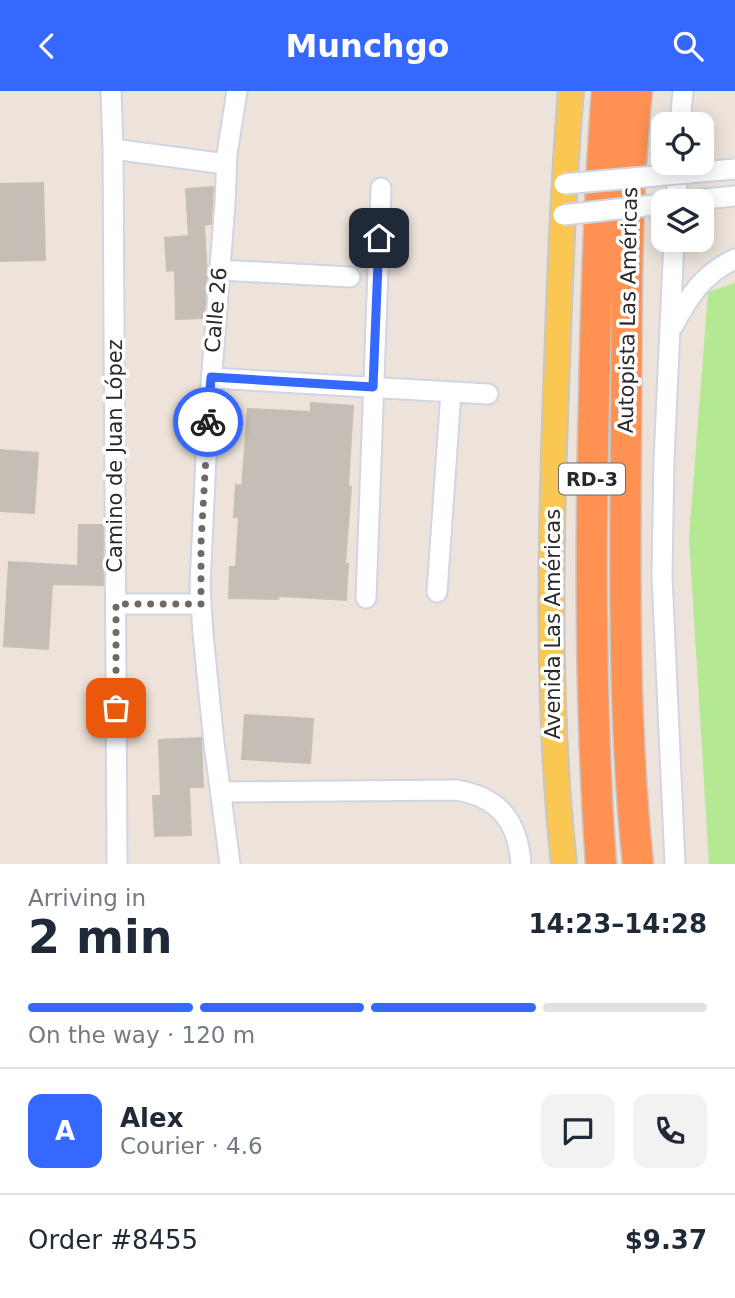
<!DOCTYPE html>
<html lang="en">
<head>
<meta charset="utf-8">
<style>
	:root { --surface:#fff; --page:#f2f2f3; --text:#1f2937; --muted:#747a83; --line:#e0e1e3; --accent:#3568ff }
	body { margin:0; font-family:"DejaVu Sans",sans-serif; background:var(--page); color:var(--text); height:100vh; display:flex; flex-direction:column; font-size:26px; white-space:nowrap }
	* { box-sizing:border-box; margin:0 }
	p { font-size:23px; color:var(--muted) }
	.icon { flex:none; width:38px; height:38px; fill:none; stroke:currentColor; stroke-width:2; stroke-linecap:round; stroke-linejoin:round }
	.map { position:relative; height:773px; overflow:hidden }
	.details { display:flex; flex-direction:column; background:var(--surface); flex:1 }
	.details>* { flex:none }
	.buttons { position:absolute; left:651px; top:21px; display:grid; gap:14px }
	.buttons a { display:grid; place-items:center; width:63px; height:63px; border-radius:14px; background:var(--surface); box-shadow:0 4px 18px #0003; font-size:35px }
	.pin { position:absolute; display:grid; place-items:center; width:60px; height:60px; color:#fff; margin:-30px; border-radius:14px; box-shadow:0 4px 10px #0006 }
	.courier { position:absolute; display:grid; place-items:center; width:70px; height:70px; margin:-35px; border:5px solid #3568ff; border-radius:50%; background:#fff; color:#222; box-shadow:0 2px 9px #0007 }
	.summary em { font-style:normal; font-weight:700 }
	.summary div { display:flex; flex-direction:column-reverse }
	.summary { display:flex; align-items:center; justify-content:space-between; height:119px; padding:0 28px }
	h1 { font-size:46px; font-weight:700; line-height:52px }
	.bar { display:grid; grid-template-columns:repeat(4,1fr); gap:10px 7px; align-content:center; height:84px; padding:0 28px }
	.bar i { height:9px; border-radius:5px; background:var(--line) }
	.bar .active { background:var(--accent) }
	.bar p { grid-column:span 4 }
	.line { display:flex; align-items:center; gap:18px; padding:0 28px; border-top:2px solid var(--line) }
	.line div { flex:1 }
	.round { display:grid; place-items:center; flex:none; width:74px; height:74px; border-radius:14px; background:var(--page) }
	header { display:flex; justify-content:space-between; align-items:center; height:91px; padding:0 28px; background:var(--accent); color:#fff; font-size:32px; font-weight:700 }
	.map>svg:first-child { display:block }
</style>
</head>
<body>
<header><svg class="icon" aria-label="back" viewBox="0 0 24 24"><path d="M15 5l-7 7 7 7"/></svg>Munchgo<svg class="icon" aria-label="search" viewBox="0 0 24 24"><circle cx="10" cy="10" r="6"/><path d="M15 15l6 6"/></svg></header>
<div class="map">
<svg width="735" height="773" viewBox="0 0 735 773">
	<rect width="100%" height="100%" fill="#ede3da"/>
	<path fill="#b5e892" d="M735 192V773H709L689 447 708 201Z"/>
	<path fill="#c4beb6" stroke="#c8bfb4" stroke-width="2" d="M43 92 45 169 0 170V93Z
		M213 96 211 133 204 134 207 185 204 227 176 228 175 179 167 180 165 147 189 145 186 98Z
		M311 312 353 315 348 395 351 396 345 473H348L346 509 279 505 278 508 229 507 230 476H236L239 426H234L236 394 242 395 248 318 311 321Z
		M0 359 38 362 34 422 0 420Z
		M79 434H103V494L52 493 48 558 4 555 9 471 78 475Z
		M245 624 313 628 310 672 242 668Z
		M201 647 203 696H189L191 744 155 745 153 705H161L159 649Z"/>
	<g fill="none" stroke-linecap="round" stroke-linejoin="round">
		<defs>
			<path id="minor" d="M111 0 113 58 117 773
				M680 33 683 0
				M113 58 226 73
				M676 110 678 72
				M685 110 735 105
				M674 149 664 369 662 485 675 773
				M220 179 350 186
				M673 235C689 205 703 183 735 168
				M211 287 488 303
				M437 501 451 301
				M366 507 381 97
				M116 513H200
				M221 701 456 699C499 706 518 730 521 773
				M230 773 214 652 203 543 200 494 207 345 225 112 227 63 237 0"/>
			<path id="major" d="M564 773C548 625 550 477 555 328 559 219 562 109 571 0"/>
			<path id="highway" d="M637 0C625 112 627 226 626 339 625 484 623 629 638 773
				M601 773C590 618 590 463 594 307 596 204 599 102 607 0"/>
		</defs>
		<use href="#minor" stroke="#cfd5e4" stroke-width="23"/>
		<use href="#major" stroke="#c7c7c7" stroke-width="28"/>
		<use href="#highway" stroke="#c7c7c7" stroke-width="33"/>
		<use href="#minor" stroke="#fff" stroke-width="19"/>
		<use href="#major" stroke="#fac752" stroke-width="24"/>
		<use href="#highway" stroke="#ff9153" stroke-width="30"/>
		<defs>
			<path id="minor-bridge" d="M564 93 735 78
				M563 124 663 113"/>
		</defs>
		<use href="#minor-bridge" stroke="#cfd5e4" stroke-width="23" stroke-linecap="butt"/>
		<use href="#minor-bridge" stroke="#fff" stroke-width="19"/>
	</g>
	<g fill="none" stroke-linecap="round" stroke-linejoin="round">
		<path stroke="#6e6a67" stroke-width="7" stroke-dasharray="0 12.6" d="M116 617V513H201V452L208 331"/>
		<path stroke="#3568ff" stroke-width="9" d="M208 331 211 286 373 296 379 147"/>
	</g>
	<g text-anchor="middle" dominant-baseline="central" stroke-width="7" stroke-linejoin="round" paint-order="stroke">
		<rect fill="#fff" stroke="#696969" stroke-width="2" x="559" y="372.5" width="66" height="31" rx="5"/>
		<g font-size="19" font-weight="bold" fill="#292929">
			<text x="592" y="388">RD-3</text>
		</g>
		<g font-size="21" fill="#292929" stroke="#fff">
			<text transform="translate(216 219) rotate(-85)">Calle 26</text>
			<text transform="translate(628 219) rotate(-89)">Autopista Las Américas</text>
			<text transform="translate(115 365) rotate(-90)">Camino de Juan López</text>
			<text transform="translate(553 533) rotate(-90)">Avenida Las Américas</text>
		</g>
	</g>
</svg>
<div class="buttons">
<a><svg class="icon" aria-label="locate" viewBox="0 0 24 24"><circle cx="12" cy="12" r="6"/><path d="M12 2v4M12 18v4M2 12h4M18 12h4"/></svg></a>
<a><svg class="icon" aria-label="layers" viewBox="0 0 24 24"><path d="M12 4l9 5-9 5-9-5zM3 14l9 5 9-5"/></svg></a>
</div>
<div class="pin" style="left:116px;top:617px;background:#ea580c"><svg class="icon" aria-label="bag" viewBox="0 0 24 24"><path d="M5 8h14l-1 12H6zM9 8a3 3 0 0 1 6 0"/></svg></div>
<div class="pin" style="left:379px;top:147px;background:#1f2937"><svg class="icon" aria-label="home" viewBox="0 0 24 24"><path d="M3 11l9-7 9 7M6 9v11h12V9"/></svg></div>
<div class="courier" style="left:208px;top:331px"><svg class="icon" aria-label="bike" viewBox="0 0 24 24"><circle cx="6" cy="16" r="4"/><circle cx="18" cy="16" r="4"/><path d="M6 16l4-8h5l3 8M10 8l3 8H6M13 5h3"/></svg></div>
</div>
<section class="details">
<div class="summary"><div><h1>2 min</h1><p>Arriving in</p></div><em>14:23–14:28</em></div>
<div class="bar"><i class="active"></i><i class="active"></i><i class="active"></i><i></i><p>On the way · 120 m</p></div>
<div class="line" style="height:126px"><b class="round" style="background:var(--accent);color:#fff">A</b><div><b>Alex</b><p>Courier · 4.6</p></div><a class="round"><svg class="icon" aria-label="chat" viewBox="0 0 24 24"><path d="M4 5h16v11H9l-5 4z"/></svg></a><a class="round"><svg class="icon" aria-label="phone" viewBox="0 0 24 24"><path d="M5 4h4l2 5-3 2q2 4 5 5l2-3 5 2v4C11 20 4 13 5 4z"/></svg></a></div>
<div class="line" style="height:91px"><div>Order #8455</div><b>$9.37</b></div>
</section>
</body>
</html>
